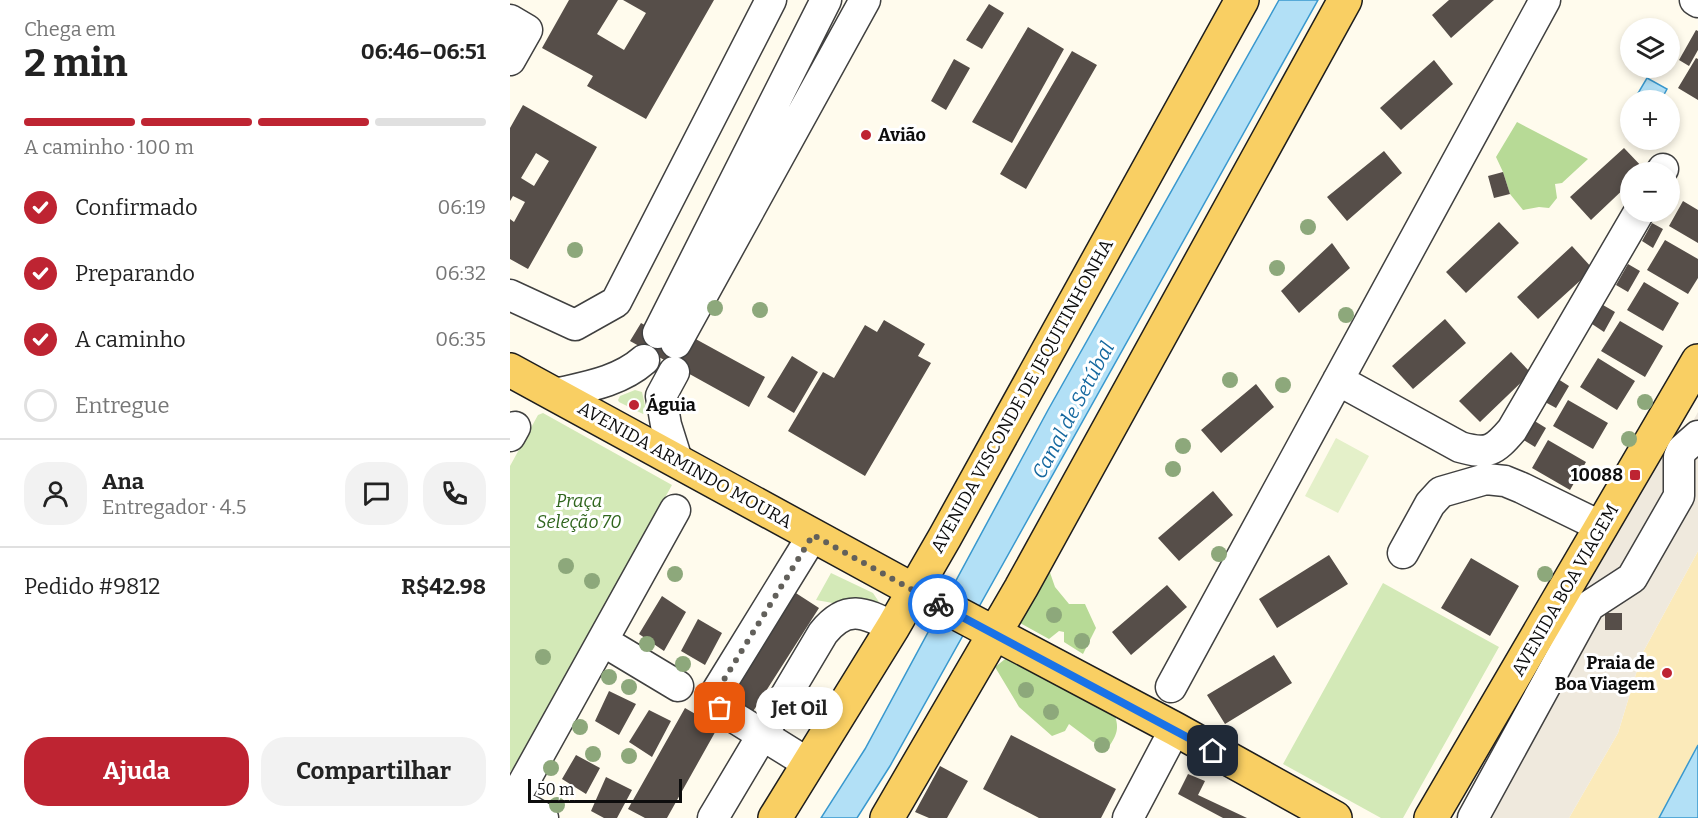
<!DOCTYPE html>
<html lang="pt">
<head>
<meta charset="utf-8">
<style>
	:root { --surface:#fff; --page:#f2f2f2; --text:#222; --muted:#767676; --line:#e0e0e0; --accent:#be2432 }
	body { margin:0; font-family:Bitter,serif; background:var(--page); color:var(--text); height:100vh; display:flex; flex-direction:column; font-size:22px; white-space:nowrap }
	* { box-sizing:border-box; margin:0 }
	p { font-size:20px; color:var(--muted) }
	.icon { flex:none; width:33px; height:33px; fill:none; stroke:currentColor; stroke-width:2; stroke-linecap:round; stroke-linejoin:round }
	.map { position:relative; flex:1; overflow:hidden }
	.drawer { display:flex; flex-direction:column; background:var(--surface); width:510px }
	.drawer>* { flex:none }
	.buttons { position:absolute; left:1110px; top:18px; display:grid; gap:12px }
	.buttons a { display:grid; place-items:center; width:60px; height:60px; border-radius:50%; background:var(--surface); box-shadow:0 3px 9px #0003; font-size:30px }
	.scale { position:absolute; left:18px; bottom:15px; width:154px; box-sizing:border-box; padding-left:6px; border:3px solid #0d0d0d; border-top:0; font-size:16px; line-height:21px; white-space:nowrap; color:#0d0d0d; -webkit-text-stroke:4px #fff; paint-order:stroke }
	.pin { position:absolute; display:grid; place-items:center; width:51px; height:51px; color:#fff; margin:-26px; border-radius:12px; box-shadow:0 3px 9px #0006 }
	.courier { position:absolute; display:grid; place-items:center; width:60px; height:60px; margin:-30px; border:4px solid #1a73e8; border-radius:50%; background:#fff; color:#222; box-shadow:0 2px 8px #0007 }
	.bubble { position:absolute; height:42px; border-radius:21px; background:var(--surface); box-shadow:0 3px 9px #0003; font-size:20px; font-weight:700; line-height:42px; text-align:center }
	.overview em { font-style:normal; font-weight:700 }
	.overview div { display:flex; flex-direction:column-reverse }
	.overview { display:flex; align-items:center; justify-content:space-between; height:102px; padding:0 24px }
	h1 { font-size:39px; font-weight:700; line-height:45px }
	.bar { display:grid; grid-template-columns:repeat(4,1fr); gap:9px 6px; align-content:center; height:72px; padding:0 24px }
	.bar i { height:8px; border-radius:4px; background:var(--line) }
	.bar .selected { background:var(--accent) }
	.bar p { grid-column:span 4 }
	.line { display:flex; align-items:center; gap:15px; padding:0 24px; border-top:2px solid var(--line) }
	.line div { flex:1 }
	.round { display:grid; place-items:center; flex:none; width:63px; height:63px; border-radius:24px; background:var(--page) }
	ol { padding:0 24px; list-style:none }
	li { display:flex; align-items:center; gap:18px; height:66px }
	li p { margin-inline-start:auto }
	li .icon { padding:6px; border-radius:50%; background:var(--accent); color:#fff; stroke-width:4 }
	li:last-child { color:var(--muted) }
	li i { width:33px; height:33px; border:3px solid var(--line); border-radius:50% }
	.cta { display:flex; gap:12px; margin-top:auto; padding:12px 24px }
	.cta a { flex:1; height:69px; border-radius:24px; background:var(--accent); color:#fff; font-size:24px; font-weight:700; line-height:69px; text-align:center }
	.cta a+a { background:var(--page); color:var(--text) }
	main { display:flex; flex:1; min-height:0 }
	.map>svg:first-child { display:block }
</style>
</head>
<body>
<main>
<section class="drawer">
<div class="overview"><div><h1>2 min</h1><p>Chega em</p></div><em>06:46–06:51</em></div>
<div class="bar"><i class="selected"></i><i class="selected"></i><i class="selected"></i><i></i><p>A caminho · 100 m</p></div>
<ol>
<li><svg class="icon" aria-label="check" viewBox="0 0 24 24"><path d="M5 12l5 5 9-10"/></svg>Confirmado<p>06:19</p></li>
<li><svg class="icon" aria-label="check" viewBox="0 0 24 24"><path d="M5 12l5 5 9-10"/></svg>Preparando<p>06:32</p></li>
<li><svg class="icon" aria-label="check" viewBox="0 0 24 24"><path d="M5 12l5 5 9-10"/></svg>A caminho<p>06:35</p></li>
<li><i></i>Entregue</li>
</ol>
<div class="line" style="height:108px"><a class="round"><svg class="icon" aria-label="person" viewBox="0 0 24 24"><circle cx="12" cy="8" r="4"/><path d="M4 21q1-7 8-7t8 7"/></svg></a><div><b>Ana</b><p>Entregador · 4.5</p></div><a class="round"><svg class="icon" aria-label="chat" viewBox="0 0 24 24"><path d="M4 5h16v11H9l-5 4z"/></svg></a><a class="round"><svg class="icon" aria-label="phone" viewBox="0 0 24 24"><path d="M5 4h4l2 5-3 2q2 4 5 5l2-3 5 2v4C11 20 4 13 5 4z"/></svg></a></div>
<div class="line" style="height:78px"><div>Pedido #9812</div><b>R$42.98</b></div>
<div class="cta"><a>Ajuda</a><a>Compartilhar</a></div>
</section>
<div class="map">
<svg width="1188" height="818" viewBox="0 0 1188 818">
	<rect width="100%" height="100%" fill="#fffbed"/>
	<path fill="#d3e9b7" d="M125 390 132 392 136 410 133 414 109 402 108 400 110 396Z
		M33 413 162 485 6 765 0 772V466L28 415Z
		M321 573 363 593 369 602 351 608 306 600Z
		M873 583 989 647 893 818H871L773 764Z"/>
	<path fill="#b7da96" d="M1007 122 1078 159 1052 183 1045 184 1047 198 1039 208 1029 207 1013 210 1000 194 993 172 986 157Z
		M537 564 545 587 559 604H575L586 628 573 654 554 642V632L549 631 539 639 499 617Z
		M504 652 605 716C609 728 607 734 600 745L583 742 559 724 555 731 542 736 509 707 485 667Z"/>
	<path fill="#fbeaba" d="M1188 551V745L1149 818H1059L1108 733 1132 654Z"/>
	<path fill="#e4f0c9" d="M826 438 859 456 828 513 795 496Z"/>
	<path fill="#efe9dd" d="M1188 412V551L1132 654 1108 733 1059 818H944L1158 440 1183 421Z"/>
	<path fill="#b2e0f6" stroke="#3998ce" stroke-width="1.5" d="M769 0H808L380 766 347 818H311L355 749 538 410Z
		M1137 78 1157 89 1151 100H1124Z
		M1188 745V818H1149Z"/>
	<path fill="#564e49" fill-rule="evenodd" d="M59 0H108L87 34 114 50 136 13 113 0H204L136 119 77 86 83 76 32 48Z
		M939 0H984L941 38 922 15Z
		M479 4 494 13 472 49 456 40Z
		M518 27 554 49 502 143 462 122Z
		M1186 30 1188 31V50L1179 66 1169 60Z
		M562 51 587 65 516 189 490 174Z
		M1186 58 1188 59V100L1168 88Z
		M444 59 460 68 436 110 421 101Z
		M924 60 943 84 891 130 870 108Z
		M13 105 87 147 18 269 0 259V219L4 222 15 202 3 196 0 201V128ZM26 153 39 161 24 186 11 178Z
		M1114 148 1135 170 1132 172H1120V183L1081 220 1060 197Z
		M874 151 892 173 837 221 817 197Z
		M993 172 1000 194 984 198 978 176Z
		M1173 201 1188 210V243L1159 226Z
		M989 222 1009 243 956 293 936 272Z
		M1142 223 1153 229 1143 248 1132 241Z
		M1155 240 1188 259V278L1178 294 1137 270Z
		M822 243 840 268 789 313 771 291Z
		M1062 246 1083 269 1028 319 1007 297Z
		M1118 264 1130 271 1118 292 1106 285Z
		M1134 282 1169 303 1153 331 1117 310Z
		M1093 305 1105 312 1094 332 1082 324Z
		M935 319 956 343 903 389 882 366Z
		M374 320 415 344 408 356 421 363 355 476 278 431 313 372 324 378 355 325 367 332Z
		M1110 321 1153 346 1135 377 1091 351Z
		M131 323 175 348 182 337 255 377 239 407 120 341Z
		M1001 352 1021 373 970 422 949 401Z
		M282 356 308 372 284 413 257 397Z
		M1088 358 1125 381 1107 410 1070 387Z
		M1048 379 1059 386 1046 408 1035 402Z
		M746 384 764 407 711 453 691 430Z
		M1058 400 1098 423 1083 449 1043 426Z
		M1023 420 1036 428 1025 447 1012 439Z
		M1038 440 1076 462 1060 490 1022 468Z
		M703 491 723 515 669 561 648 538Z
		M819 555 838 584 767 628 749 599Z
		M961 558 1009 586 980 636 931 608Z
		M657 585 677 607 621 655 602 632Z
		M275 586 309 608 242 713 209 692Z
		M152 596 176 612 154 651 129 634Z
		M1095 613H1112V630H1095Z
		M188 619 212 633 195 665 171 651Z
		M764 655 782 683 715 724 697 695Z
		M99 691 126 704 109 735 85 721Z
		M175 708 208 727 157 818H135L118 809Z
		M139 710 161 721 142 757 119 742Z
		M501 735 606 789 591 818H529L473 789Z
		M66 755 90 768 76 794 52 779Z
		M430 766 458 781 437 818H419L405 812Z
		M678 774 695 781 688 795 737 818H713L668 794Z
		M96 777 122 790 107 818H94L81 811Z"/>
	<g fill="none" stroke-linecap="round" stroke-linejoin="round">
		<defs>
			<path id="minor" d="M1185 0 1188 2
				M0 20 17 30 0 60
				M1151 172 1153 169
				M0 295 65 325 106 302 261 0
				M148 333 316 0
				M166 343 355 0
				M164 372 151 396 156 425 167 460
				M828 380 950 447C978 455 984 451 1002 430L1129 212
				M45 394C75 387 109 382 134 360
				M0 436 5 427
				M893 553 920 504 931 492 976 479 995 481 1012 488 1092 527
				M93 641 168 686
				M661 687 1035 0
				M299 764 209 708 207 703V691L303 535
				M0 799 33 818
				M0 807 165 510
				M203 818 313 633C336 604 354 612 383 627
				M618 818 665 729
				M963 818 1079 606 1122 578 1169 496V457L1172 450 1188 436"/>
			<path id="major" d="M0 370 403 590 665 729 825 818
				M265 818 383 627 435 537 732 0
				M377 818 511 588 835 0
				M921 818 1188 361"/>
		</defs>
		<use href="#minor" stroke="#404040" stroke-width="33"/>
		<use href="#major" stroke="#1e1e1e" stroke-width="36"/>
		<use href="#minor" stroke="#fff" stroke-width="30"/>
		<use href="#major" stroke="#f9cf63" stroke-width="33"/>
	</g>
	<g fill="#8da87b">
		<circle cx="798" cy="227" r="8"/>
		<circle cx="65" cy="250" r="8"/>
		<circle cx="767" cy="268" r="8"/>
		<circle cx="205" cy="308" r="8"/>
		<circle cx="250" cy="310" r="8"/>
		<circle cx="836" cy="315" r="8"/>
		<circle cx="720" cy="380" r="8"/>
		<circle cx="773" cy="385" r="8"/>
		<circle cx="1135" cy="402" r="8"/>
		<circle cx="1119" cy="439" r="8"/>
		<circle cx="673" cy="446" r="8"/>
		<circle cx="663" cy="469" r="8"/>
		<circle cx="709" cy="554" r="8"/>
		<circle cx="56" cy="566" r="8"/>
		<circle cx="165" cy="574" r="8"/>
		<circle cx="1035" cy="574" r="8"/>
		<circle cx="82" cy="581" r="8"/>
		<circle cx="544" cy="615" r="8"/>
		<circle cx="572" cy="641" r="8"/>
		<circle cx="137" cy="644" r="8"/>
		<circle cx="33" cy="657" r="8"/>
		<circle cx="173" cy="664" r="8"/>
		<circle cx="99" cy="677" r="8"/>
		<circle cx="119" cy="687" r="8"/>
		<circle cx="516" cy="690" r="8"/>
		<circle cx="541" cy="712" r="8"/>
		<circle cx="70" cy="727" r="8"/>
		<circle cx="592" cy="745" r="8"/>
		<circle cx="83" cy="754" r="8"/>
		<circle cx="119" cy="756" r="8"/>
		<circle cx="41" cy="768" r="8"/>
		<circle cx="47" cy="805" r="8"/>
	</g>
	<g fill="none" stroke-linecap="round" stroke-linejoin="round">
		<path stroke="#62605b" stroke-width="6" stroke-dasharray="0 10.8" d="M210 708 207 703V691L303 535 428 604"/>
		<path stroke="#1a73e8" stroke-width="8" d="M428 604 703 751"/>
	</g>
	<g fill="#be2432" stroke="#fff" stroke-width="2">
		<circle cx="356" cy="135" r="6"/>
		<circle cx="124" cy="405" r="6"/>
		<rect x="1119" y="469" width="12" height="12" rx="3"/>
		<circle cx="1157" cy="673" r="6"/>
	</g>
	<g text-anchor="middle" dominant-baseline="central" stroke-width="6" stroke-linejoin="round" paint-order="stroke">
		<g font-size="18" font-weight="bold" fill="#0d0d0d" stroke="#fff" text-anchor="start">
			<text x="368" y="135">Avião</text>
			<text x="136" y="405">Águia</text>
			<text x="1113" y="475" text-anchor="end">10088</text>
			<text x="1145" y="663" text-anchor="end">Praia de<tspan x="1145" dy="21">Boa Viagem</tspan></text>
		</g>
		<g font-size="18" fill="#0d0d0d" stroke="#fff">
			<text transform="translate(512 396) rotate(-61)">AVENIDA VISCONDE DE JEQUITINHONHA</text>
			<text transform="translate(175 465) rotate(29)">AVENIDA ARMINDO MOURA</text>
			<text transform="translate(1055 590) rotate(-60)">AVENIDA BOA VIAGEM</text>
		</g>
		<g font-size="18" font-style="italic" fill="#2f651d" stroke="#fff">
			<text x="69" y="501">Praça<tspan x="69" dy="21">Seleção 70</tspan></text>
		</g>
		<g font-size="20" font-style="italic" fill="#1669a0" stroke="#fff">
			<text transform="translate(563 410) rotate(-62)">Canal de Setúbal</text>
		</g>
	</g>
</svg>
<div class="buttons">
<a><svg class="icon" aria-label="layers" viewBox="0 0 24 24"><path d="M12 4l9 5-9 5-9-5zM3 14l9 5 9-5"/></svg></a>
<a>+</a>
<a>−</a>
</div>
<div class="scale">50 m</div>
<div class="pin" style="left:210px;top:708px;background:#ea580c"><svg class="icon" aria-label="bag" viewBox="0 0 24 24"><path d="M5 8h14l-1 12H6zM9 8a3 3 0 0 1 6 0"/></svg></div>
<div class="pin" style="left:703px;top:751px;background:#1f2937"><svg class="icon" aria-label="home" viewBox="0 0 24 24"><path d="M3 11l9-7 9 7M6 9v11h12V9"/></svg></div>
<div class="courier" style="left:428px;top:604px"><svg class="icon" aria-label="bike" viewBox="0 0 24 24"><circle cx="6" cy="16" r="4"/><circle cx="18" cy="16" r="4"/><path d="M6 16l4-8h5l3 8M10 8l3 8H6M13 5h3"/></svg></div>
<div class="bubble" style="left:246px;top:687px;width:87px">Jet Oil</div>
</div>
</main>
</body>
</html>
